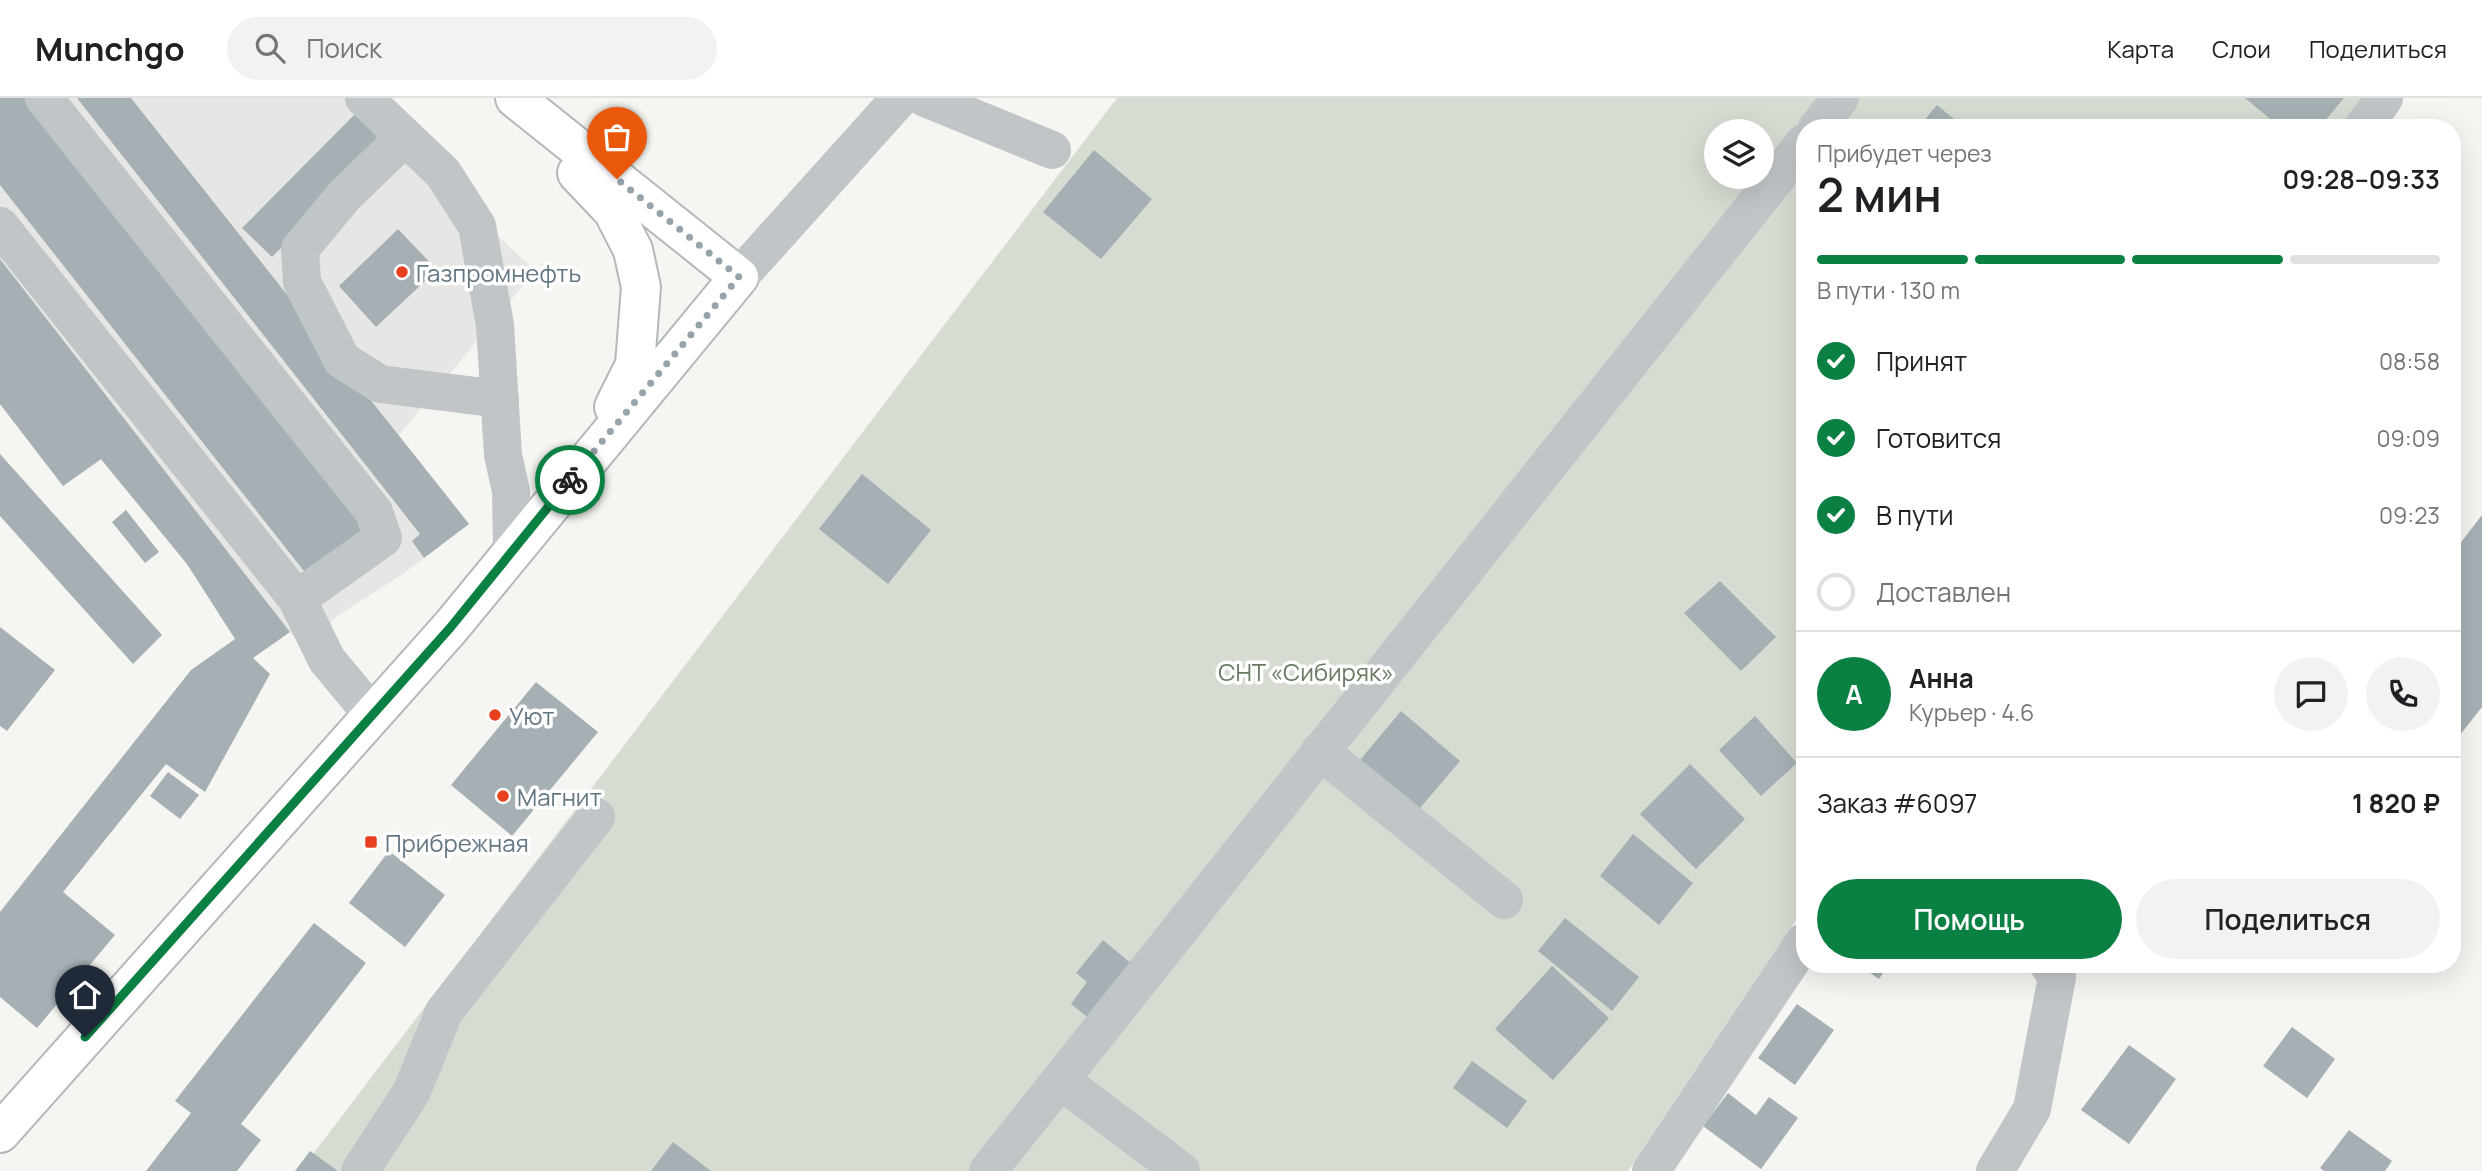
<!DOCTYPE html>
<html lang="ru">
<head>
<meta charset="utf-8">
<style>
	:root { --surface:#fff; --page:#f2f2f2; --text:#202124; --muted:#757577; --line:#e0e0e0; --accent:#0b8043 }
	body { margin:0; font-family:Manrope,sans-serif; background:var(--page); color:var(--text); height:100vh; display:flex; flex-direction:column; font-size:26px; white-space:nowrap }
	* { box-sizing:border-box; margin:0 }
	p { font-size:23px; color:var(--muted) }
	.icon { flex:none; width:38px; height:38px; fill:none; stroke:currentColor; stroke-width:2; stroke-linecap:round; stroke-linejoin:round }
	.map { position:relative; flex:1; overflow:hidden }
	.sheet { position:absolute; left:1796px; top:21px; width:665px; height:854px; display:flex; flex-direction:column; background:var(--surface); border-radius:28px; box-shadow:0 7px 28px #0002 }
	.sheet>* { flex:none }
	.buttons { position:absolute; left:1704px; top:21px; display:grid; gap:14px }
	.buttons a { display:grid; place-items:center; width:70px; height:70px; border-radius:50%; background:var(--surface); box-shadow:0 7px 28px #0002; font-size:35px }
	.pin { position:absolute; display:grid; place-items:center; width:60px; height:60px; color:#fff; margin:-72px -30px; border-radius:50% 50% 50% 0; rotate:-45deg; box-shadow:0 0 7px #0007 }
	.pin .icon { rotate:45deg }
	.courier { position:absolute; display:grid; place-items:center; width:70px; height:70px; margin:-35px; border:5px solid #0b8043; border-radius:50%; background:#fff; color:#222; box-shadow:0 2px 9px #0007 }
	.summary em { font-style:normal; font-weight:600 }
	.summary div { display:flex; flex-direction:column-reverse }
	.summary { display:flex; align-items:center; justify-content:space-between; height:119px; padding:0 21px }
	h1 { font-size:46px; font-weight:600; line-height:52px }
	.bar { display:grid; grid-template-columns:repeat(4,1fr); gap:10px 7px; align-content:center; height:84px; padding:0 21px }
	.bar i { height:9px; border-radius:5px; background:var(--line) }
	.bar .on { background:var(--accent) }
	.bar p { grid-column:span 4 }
	.line { display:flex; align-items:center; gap:18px; padding:0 21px; border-top:2px solid var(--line) }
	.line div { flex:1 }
	.round { display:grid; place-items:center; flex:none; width:74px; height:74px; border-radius:37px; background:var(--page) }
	ol { padding:0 21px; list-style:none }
	li { display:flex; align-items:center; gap:21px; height:77px }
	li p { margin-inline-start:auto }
	li .icon { padding:7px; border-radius:50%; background:var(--accent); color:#fff; stroke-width:4 }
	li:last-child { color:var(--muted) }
	li i { width:38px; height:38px; border:4px solid var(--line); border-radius:50% }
	.primary-button { display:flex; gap:14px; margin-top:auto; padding:14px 21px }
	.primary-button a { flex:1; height:80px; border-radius:42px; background:var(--accent); color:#fff; font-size:28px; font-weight:600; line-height:80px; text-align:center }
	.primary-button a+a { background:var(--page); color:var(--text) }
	header { display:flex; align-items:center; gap:42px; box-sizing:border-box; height:98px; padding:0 35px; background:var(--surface); border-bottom:2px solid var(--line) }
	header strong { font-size:33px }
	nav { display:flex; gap:38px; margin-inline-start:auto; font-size:24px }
	.search { width:490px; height:63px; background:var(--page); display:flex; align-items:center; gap:18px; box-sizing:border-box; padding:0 24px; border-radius:38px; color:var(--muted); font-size:26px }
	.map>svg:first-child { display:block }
</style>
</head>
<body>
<header>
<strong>Munchgo</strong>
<div class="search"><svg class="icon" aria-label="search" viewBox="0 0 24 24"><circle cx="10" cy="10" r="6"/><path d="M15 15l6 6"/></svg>Поиск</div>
<nav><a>Карта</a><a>Слои</a><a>Поделиться</a></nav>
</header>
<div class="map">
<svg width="2482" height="1073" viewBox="0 0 2482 1073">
	<rect width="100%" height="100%" fill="#f5f5f1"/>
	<path fill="#e6e6e4" d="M0 0H352L535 173 399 337 469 426 403 476 336 519 303 549 290 534 253 560 235 540 187 466 101 362 63 388 0 306Z"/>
	<path fill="#d6dcd2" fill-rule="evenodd" d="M1117 0H2369L2348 30H1804V810L1628 1073H300ZM1717 33H1762V79H1717Z"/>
	<path fill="#a6b0b4" d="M0 0H27L372 430 307 477 0 87Z
		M77 0H131L469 426 424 460 412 443 420 436Z
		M2245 0H2344L2319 30H2281Z
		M1937 7 1965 30H1918Z
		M355 16 384 46 272 159 242 130Z
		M1094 52 1152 101 1101 161 1043 114Z
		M398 131 437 172 376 229 339 188Z
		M0 161 290 534 253 560 270 576 205 694 166 666 63 794 115 837 37 930 0 899V814L191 572 235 541 187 466 101 361 63 388 0 306Z
		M0 356 162 537 133 566 0 418Z
		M862 376 931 432 888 486 819 431Z
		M126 412 159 454 145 465 112 424Z
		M2482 417V609L2452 647V456Z
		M1720 483 1776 539 1741 573 1684 515Z
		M0 529 55 572 7 633 0 628Z
		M536 584 598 634 512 738 451 687Z
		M1401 613 1460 663 1414 717 1355 668Z
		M1755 618 1797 665 1761 698 1719 652Z
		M1690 666 1745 721 1696 771 1640 716Z
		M168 674 199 697 180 721 150 698Z
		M1633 736 1693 785 1659 827 1600 778Z
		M389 753 445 797 405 849 349 805Z
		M1565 820 1639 879 1612 913 1538 853Z
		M314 825 366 865 241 1026 261 1042 237 1073H146L191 1015 175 1003Z
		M1103 842 1139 872 1096 926 1071 906 1087 884 1076 875Z
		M1857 866H1889L1879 881Z
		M1552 868 1609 920 1553 982 1495 931Z
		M1797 906 1834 932 1795 987 1758 960Z
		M2292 929 2335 961 2307 1000 2263 968Z
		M2129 947 2176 981 2129 1046 2081 1012Z
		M1472 963 1527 1003 1507 1030 1453 990Z
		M1728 995 1756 1017 1769 999 1798 1020 1761 1071 1703 1028Z
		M2349 1032 2392 1063 2385 1073H2324L2320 1070Z
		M673 1044 711 1073H651Z
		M310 1053 338 1073H295Z"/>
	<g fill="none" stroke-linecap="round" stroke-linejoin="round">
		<defs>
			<path id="major" d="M577 75 613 113 633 152 641 189 635 267 614 309
				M0 1035 450 530 739 179 515 0"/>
		</defs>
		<use href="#major" stroke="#b3b8bb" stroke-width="42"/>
		<path stroke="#c0c5c7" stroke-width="38" d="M364 0 443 75 477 128 495 227 503 357 511 393 512 454
			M925 0 1052 52
			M1817 30 1840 0
			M2363 30 2384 0
			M405 39 344 98 300 151 302 184 342 262 380 286 500 301
			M0 128 297 501 383 440 374 414 44 0
			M739 179 900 0
			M297 501 327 562 372 616
			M1320 653 1504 802
			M1060 982 1181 1073
			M360 1073 411 995 444 914 596 719
			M988 1073 1804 45
			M1651 1073 1804 844
			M1995 1073 2032 1011 2057 879 2048 866"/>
		<use href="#major" stroke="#fff" stroke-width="38"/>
	</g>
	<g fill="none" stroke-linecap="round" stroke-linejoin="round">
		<path stroke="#96a3aa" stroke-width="7" stroke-dasharray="0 12.6" d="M570 382 739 179 617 81"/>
		<path stroke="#0b8043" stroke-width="9" d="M85 939 450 530 570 382"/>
	</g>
	<g fill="#e8401e" stroke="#fff" stroke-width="2.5">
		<circle cx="402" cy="174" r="7"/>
		<circle cx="495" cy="617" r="7"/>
		<circle cx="503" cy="698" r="7"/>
		<rect x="364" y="737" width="14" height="14" rx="3.5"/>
	</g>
	<g text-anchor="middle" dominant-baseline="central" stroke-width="7" stroke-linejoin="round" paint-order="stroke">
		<g font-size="24" fill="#637783" stroke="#fff" text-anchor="start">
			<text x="416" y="174">Газпромнефть</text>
			<text x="509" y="617">Уют</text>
			<text x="517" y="698">Магнит</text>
			<text x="385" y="744">Прибрежная</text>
		</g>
		<g font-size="24" fill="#687a62" stroke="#fff">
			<text x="1306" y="573">СНТ «Сибиряк»</text>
		</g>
	</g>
</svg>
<div class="buttons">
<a><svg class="icon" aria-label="layers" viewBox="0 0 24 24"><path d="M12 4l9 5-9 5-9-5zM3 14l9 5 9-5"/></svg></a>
</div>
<div class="pin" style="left:617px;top:81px;background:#ea580c"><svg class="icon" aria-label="bag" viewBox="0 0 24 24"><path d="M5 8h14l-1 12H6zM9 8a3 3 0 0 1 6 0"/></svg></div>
<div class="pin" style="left:85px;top:939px;background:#1f2937"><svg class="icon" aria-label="home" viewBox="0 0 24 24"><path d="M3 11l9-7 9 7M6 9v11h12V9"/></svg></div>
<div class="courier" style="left:570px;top:382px"><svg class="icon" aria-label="bike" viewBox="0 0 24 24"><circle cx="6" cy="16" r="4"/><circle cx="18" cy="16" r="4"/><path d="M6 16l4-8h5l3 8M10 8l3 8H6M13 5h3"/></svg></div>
<section class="sheet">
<div class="summary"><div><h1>2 мин</h1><p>Прибудет через</p></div><em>09:28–09:33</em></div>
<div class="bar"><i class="on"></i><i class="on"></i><i class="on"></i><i></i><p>В пути · 130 m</p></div>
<ol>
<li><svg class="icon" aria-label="check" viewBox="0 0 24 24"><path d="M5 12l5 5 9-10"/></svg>Принят<p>08:58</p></li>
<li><svg class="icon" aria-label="check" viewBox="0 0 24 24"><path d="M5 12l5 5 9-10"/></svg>Готовится<p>09:09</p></li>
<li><svg class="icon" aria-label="check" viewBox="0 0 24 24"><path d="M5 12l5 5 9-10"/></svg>В пути<p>09:23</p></li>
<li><i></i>Доставлен</li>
</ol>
<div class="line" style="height:126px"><b class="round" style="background:var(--accent);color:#fff">А</b><div><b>Анна</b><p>Курьер · 4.6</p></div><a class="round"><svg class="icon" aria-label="chat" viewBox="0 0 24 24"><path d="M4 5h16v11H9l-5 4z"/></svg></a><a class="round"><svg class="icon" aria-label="phone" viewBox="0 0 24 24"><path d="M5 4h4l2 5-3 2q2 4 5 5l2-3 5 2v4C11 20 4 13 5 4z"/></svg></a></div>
<div class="line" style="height:91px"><div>Заказ #6097</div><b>1 820 ₽</b></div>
<div class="primary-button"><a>Помощь</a><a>Поделиться</a></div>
</section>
</div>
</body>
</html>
